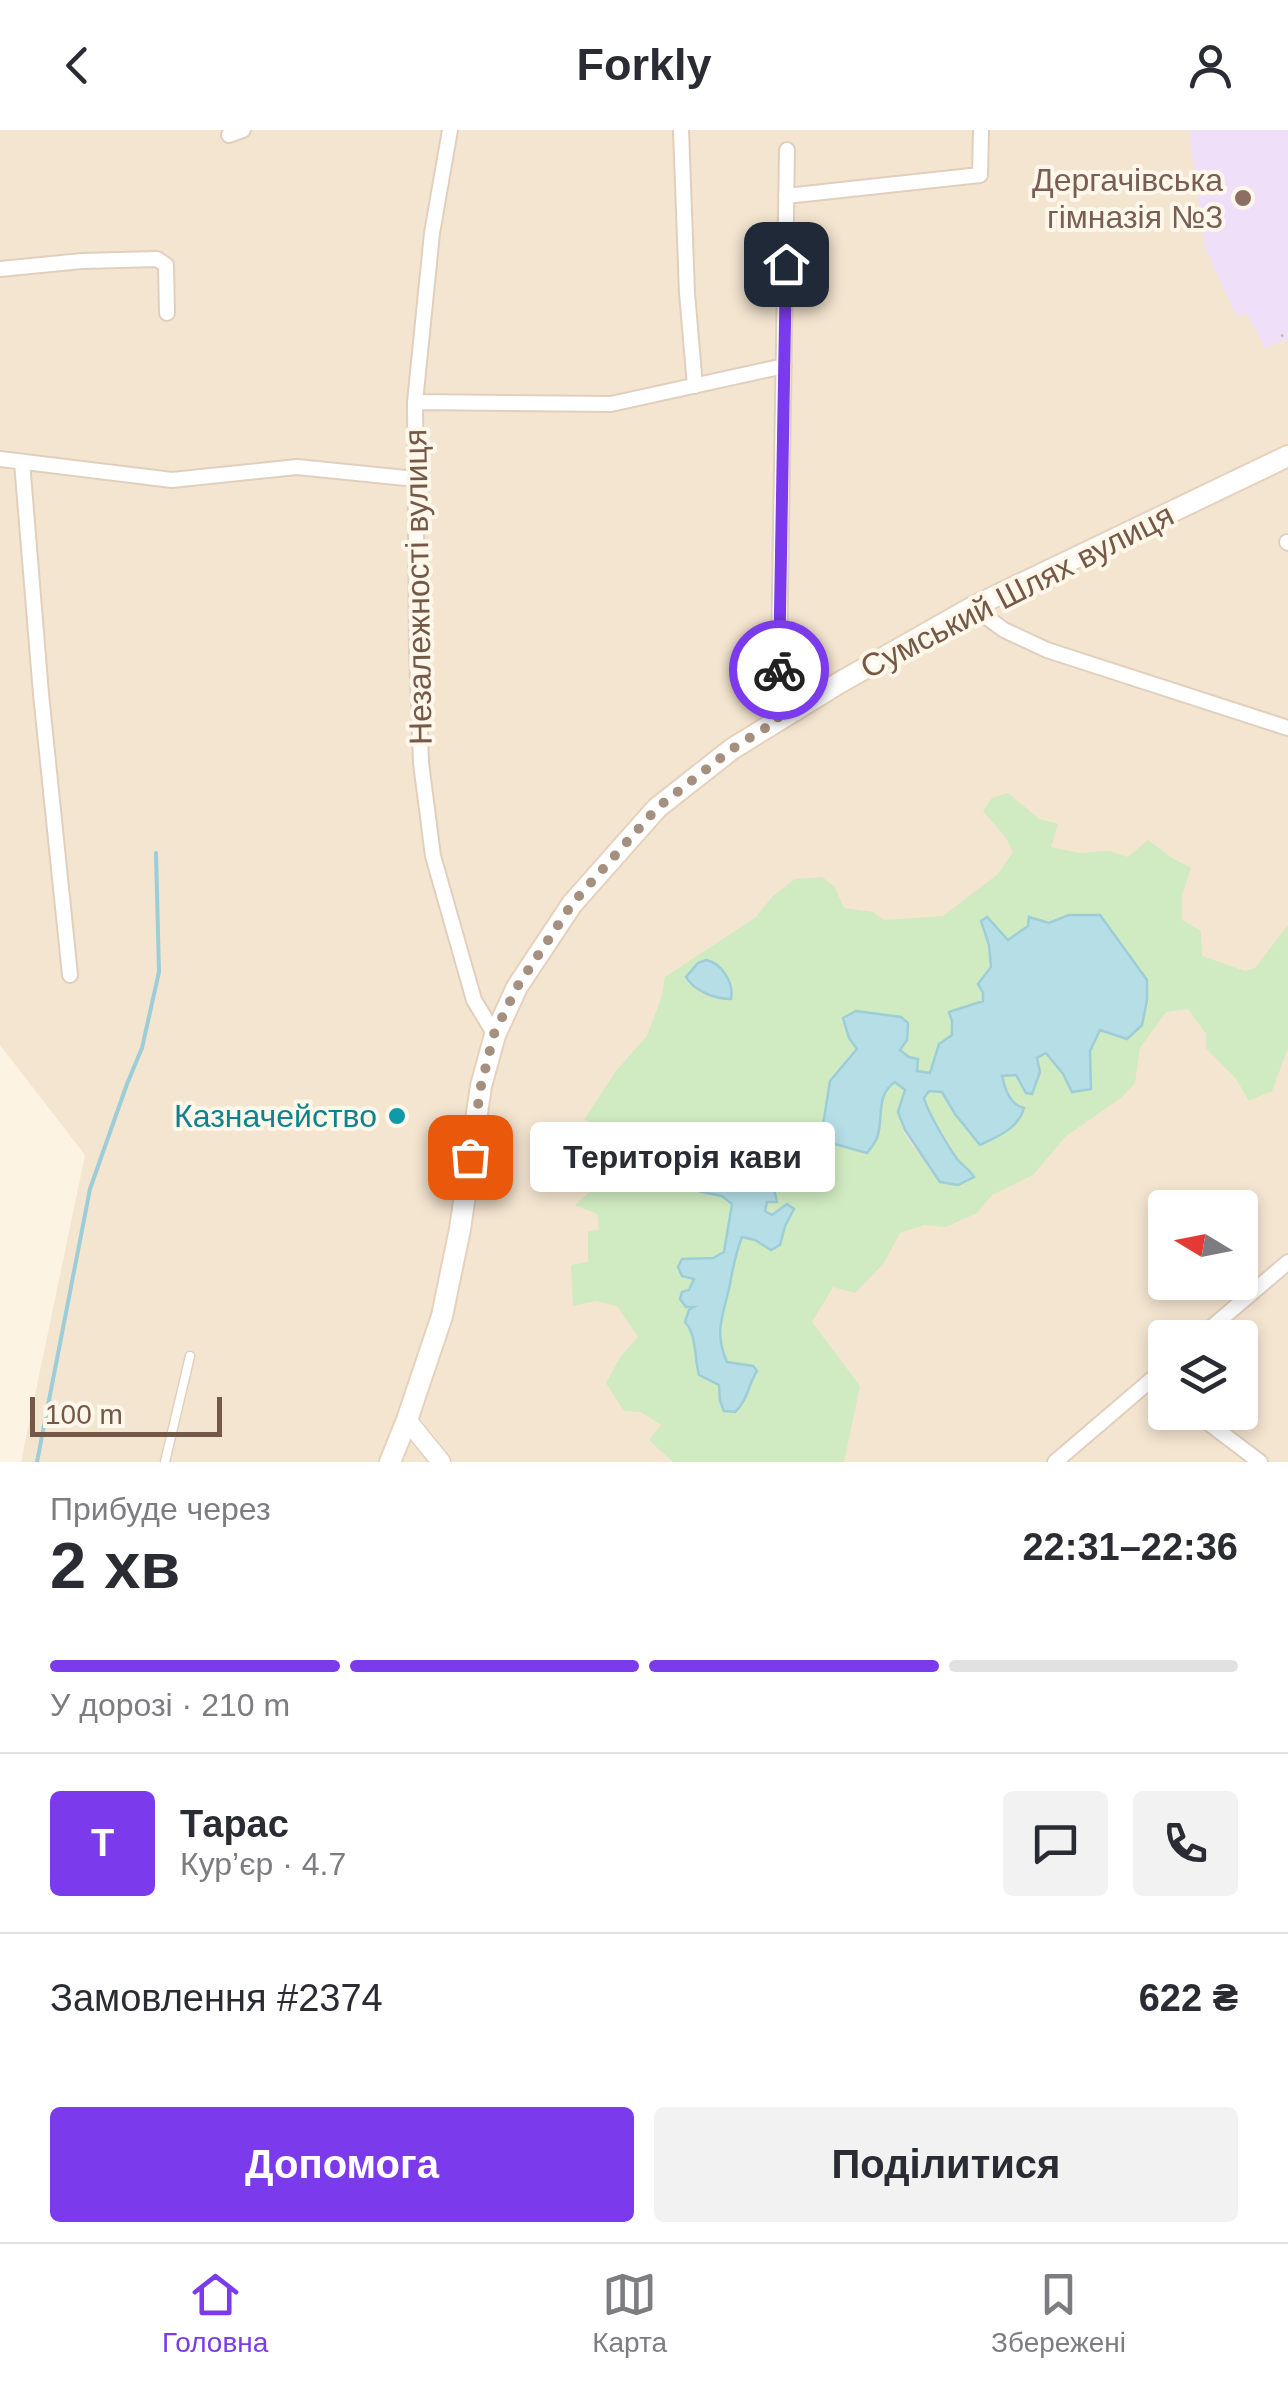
<!DOCTYPE html>
<html lang="uk">
<head>
<meta charset="utf-8">
<style>
	:root { --surface:#fff; --page:#f2f2f3; --text:#2b2b33; --muted:#7c7c81; --line:#e1e1e2; --accent:#7c3aed }
	body { margin:0; font-family:Helvetica,sans-serif; background:var(--page); color:var(--text); height:100vh; display:flex; flex-direction:column; font-size:38px; white-space:nowrap }
	* { box-sizing:border-box; margin:0 }
	p { font-size:32px; color:var(--muted) }
	.icon { flex:none; width:55px; height:55px; fill:none; stroke:currentColor; stroke-width:2; stroke-linecap:round; stroke-linejoin:round }
	.map { position:relative; height:1332px; overflow:hidden }
	.panel { display:flex; flex-direction:column; background:var(--surface); flex:1 }
	.panel>* { flex:none }
	.needle { width:65px; rotate:280deg }
	.controls { position:absolute; left:1148px; top:1060px; display:grid; gap:20px }
	.controls a { display:grid; place-items:center; width:110px; height:110px; border-radius:10px; background:var(--surface); box-shadow:0 5px 15px #0003; font-size:50px }
	.scale { position:absolute; left:30px; bottom:25px; width:192px; box-sizing:border-box; padding-left:10px; border:5px solid #755948; border-top:0; font-size:28px; line-height:35px; white-space:nowrap; color:#755948; -webkit-text-stroke:8px #fff7e9; paint-order:stroke }
	.pin { position:absolute; display:grid; place-items:center; width:85px; height:85px; color:#fff; margin:-42px; border-radius:20px; box-shadow:0 5px 15px #0006 }
	.courier { position:absolute; display:grid; place-items:center; width:100px; height:100px; margin:-50px; border:8px solid #7c3aed; border-radius:50%; background:#fff; color:#222; box-shadow:0 2px 12px #0007 }
	.bubble { position:absolute; height:70px; border-radius:10px; background:var(--surface); box-shadow:0 5px 15px #0003; font-size:32px; font-weight:700; line-height:70px; text-align:center }
	.summary em { font-style:normal; font-weight:700 }
	.summary div { display:flex; flex-direction:column-reverse }
	.summary { display:flex; align-items:center; justify-content:space-between; height:170px; padding:0 50px }
	h1 { font-size:65px; font-weight:700; line-height:75px }
	.bar { display:grid; grid-template-columns:repeat(4,1fr); gap:15px 10px; align-content:center; height:120px; padding:0 50px }
	.bar i { height:12px; border-radius:8px; background:var(--line) }
	.bar .current { background:var(--accent) }
	.bar p { grid-column:span 4 }
	.line { display:flex; align-items:center; gap:25px; padding:0 50px; border-top:2px solid var(--line) }
	.line div { flex:1 }
	.round { display:grid; place-items:center; flex:none; width:105px; height:105px; border-radius:10px; background:var(--page) }
	.action { display:flex; gap:20px; margin-top:auto; padding:20px 50px }
	.action a { flex:1; height:115px; border-radius:10px; background:var(--accent); color:#fff; font-size:40px; font-weight:700; line-height:115px; text-align:center }
	.action a+a { background:var(--page); color:var(--text) }
	header { display:flex; justify-content:space-between; align-items:center; height:130px; padding:0 50px; background:var(--surface); font-size:45px; font-weight:700 }
	.dock { display:flex; justify-content:space-around; align-items:center; height:140px; border-top:2px solid var(--line); background:var(--surface); font-size:28px; color:var(--muted) }
	.dock a { display:grid; justify-items:center; gap:5px }
	.dock .current { color:var(--accent) }
	.map>svg:first-child { display:block }
</style>
</head>
<body>
<header><svg class="icon" aria-label="back" viewBox="0 0 24 24"><path d="M15 5l-7 7 7 7"/></svg>Forkly<svg class="icon" aria-label="person" viewBox="0 0 24 24"><circle cx="12" cy="8" r="4"/><path d="M4 21q1-7 8-7t8 7"/></svg></header>
<div class="map">
<svg width="1288" height="1332" viewBox="0 0 1288 1332">
	<rect width="100%" height="100%" fill="#fdf3e2"/>
	<path fill="#f4e5d0" fill-rule="evenodd" d="M0 0H1288V1332H21L85 1025 0 915ZM1165 1078H1240V1152H1165ZM1165 1208H1240V1282H1165Z"/>
	<path fill="#f0dff9" d="M1189 0H1288V209L1265 218 1247 183 1237 187 1205 118Z"/>
	<path fill="#d0eac1" fill-rule="evenodd" d="M1008 663 1039 689 1058 694 1051 717 1079 723 1109 721 1128 727 1148 710 1172 728 1191 738 1182 765V790L1201 801 1202 826 1245 841 1255 838 1288 795V918L1272 961 1249 971 1236 949 1206 918V904L1188 879 1166 882 1140 918 1135 953 1121 968 1066 1006 1033 1045 992 1065 977 1083 946 1097 924 1095 900 1103 884 1133 855 1163 833 1157 812 1192 860 1256 844 1332H673L649 1310 661 1295 641 1282 624 1281 606 1253 621 1226 638 1207 617 1176 595 1171 573 1176 571 1135 588 1132V1101L599 1100 597 1084 575 1075 593 1059 615 1047 621 1036H644V1008L584 990 616 941 647 906 661 869 665 847 756 787 773 766 795 749 822 747 834 756 844 778 873 782 884 790 943 786 998 744 1013 722 1006 708 983 681 992 668ZM1069 785 1127 909 1100 899 1090 921V959L1072 961 1047 923 1037 928 1026 963 1016 945 1002 946C1006 959 1010 974 1024 978L969 1004 942 962 929 961 924 968 926 980 939 996 960 1033 971 1041 974 1047 958 1055C934 1038 903 1017 899 985 899 977 903 968 905 960L895 952C875 966 884 988 877 1008 875 1013 871 1018 868 1023L824 1011 845 931 857 919 856 881 901 887 899 920 909 927 916 941 930 943 939 914 952 906V891L949 882 983 871C985 843 999 825 982 796L994 797 1008 810C1030 795 1045 795 1069 785ZM761 1017 760 1047 774 1059 776 1072H767L764 1082 772 1085 794 1079 785 1096 780 1115 770 1120 755 1110 742 1106C736 1122 733 1137 730 1154 724 1184 714 1201 727 1232L753 1236C749 1253 748 1269 735 1282L720 1270 719 1255 694 1226 695 1176 691 1175 682 1162 689 1160 694 1149 682 1146 678 1137 683 1129 713 1128 724 1122 733 1074 722 1066 703 1062 744 1039 748 1033 746 1027 738 1023Z"/>
	<path fill="#b6dee6" stroke="#9dced8" stroke-width="2.5" d="M1069 785H1100L1147 850V870L1142 895 1127 909 1100 900 1090 921 1091 959 1072 962 1063 944 1046 923 1037 928 1040 942 1032 964 1026 963 1016 945 1002 946C1005 959 1010 975 1024 978 1018 999 998 1006 980 1015L955 984 942 962 929 961 924 968C927 981 948 1016 957 1029 963 1036 969 1039 974 1047L958 1055 940 1052 905 1000 898 982 905 960 895 952C875 965 884 989 877 1008 875 1013 871 1018 867 1023L824 1011 823 995 830 951 857 919 849 908 843 888 856 881 901 887 908 893 907 910 900 920 909 927 918 929 917 941 930 943 939 914 952 905V891L949 882 983 871V863L978 854 991 837 989 815 981 791 987 787 1008 810 1028 796 1029 787 1049 793Z
		M706 830C722 833 734 853 731 869 715 869 694 861 686 847L698 833Z
		M755 1013 761 1017 760 1047 774 1059 777 1072H767L765 1081 772 1085 787 1074 794 1079 785 1096 780 1115 771 1120 755 1110 742 1107C736 1122 733 1137 730 1154 724 1184 713 1201 727 1232L753 1236 757 1241C748 1255 748 1270 735 1282L724 1281 720 1271 719 1255 699 1245C694 1227 697 1205 685 1192L689 1180 694 1177H686L680 1169 682 1162 689 1160 694 1149 682 1146 678 1137 682 1129 713 1128 724 1122 732 1074 722 1066 701 1062 712 1046C727 1048 739 1047 748 1033L746 1027 737 1022Z"/>
	<g fill="none" stroke-linecap="round" stroke-linejoin="round">
		<path stroke="#9dced8" stroke-width="4" d="M37 1332 90 1059 127 954 142 918 159 842 156 723"/>
		<defs>
			<path id="service" d="M165 1332 190 1226"/>
			<path id="minor" d="M450 0 432 103 415 272 417 521 421 633 433 726 474 870 495 905
				M681 0 687 163 695 256
				M229 5 243 0
				M786 66 980 45 981 0
				M0 139 82 131 157 129 166 135 167 183
				M415 272 611 274 784 236
				M0 329 172 350 297 337 416 349
				M22 332 41 564 70 845
				M1287 412 1288 413
				M973 477 1004 500 1047 520 1288 598
				M778 590 787 20
				M1199 1208 1288 1132
				M1194 1282 1260 1332
				M1055 1332 1165 1238"/>
			<path id="tertiary" d="M407 1290 441 1332"/>
			<path id="secondary" d="M390 1332 407 1290 442 1186 460 1099 481 956 495 905 517 857 572 774 657 678 732 619 839 553 973 477 1288 326"/>
		</defs>
		<use href="#service" stroke="#e1cfbe" stroke-width="11"/>
		<use href="#minor" stroke="#e1cfbe" stroke-width="18"/>
		<use href="#tertiary" stroke="#e1cfbe" stroke-width="21"/>
		<use href="#secondary" stroke="#e6d1bc" stroke-width="24"/>
		<path stroke="#d7b59d" stroke-width="2.5" stroke-dasharray="2.5 8" stroke-linecap="butt" d="M1281 206 1288 203"/>
		<use href="#service" stroke="#fff" stroke-width="8"/>
		<use href="#minor" stroke="#fff" stroke-width="14"/>
		<use href="#tertiary" stroke="#fff" stroke-width="18"/>
		<use href="#secondary" stroke="#fff" stroke-width="20"/>
	</g>
	<g fill="none" stroke-linecap="round" stroke-linejoin="round">
		<path stroke="#a58f7e" stroke-width="10" stroke-dasharray="0 18" d="M470 1027 481 956 494 904 517 857 572 774 657 678 732 619 778 590 779 540"/>
		<path stroke="#7c3aed" stroke-width="12" d="M779 540 786 134"/>
	</g>
	<circle fill="#8d6e63" stroke="#fff7e9" stroke-width="4" cx="1243" cy="68" r="10"/>
	<circle fill="#0f9aa8" stroke="#fff7e9" stroke-width="4" cx="397" cy="986" r="10"/>
	<g text-anchor="middle" dominant-baseline="central" stroke-width="8" stroke-linejoin="round" paint-order="stroke">
		<g font-size="32" fill="#785e54" stroke="#fff7e9" text-anchor="end">
			<text x="1223" y="50">Дергачівська<tspan x="1223" dy="37">гімназія №3</tspan></text>
		</g>
		<g font-size="32" fill="#755948" stroke="#fff7e9">
			<text transform="translate(418 457) rotate(-91)">Незалежності вулиця</text>
			<text transform="translate(1017 461) rotate(-27)">Сумський Шлях вулиця</text>
		</g>
		<g font-size="32" fill="#0d838f" stroke="#fff7e9" text-anchor="end">
			<text x="377" y="986">Казначейство</text>
		</g>
	</g>
</svg>
<div class="controls">
<a><svg class="needle" viewBox="-14 -14 28 28"><path d="M0-13l5 13h-10z" fill="#e53935"/><path d="M0 13l5-13h-10z" fill="#7c7c81"/></svg></a>
<a><svg class="icon" aria-label="layers" viewBox="0 0 24 24"><path d="M12 4l9 5-9 5-9-5zM3 14l9 5 9-5"/></svg></a>
</div>
<div class="scale">100 m</div>
<div class="pin" style="left:470px;top:1027px;background:#ea580c"><svg class="icon" aria-label="bag" viewBox="0 0 24 24"><path d="M5 8h14l-1 12H6zM9 8a3 3 0 0 1 6 0"/></svg></div>
<div class="pin" style="left:786px;top:134px;background:#1f2937"><svg class="icon" aria-label="home" viewBox="0 0 24 24"><path d="M3 11l9-7 9 7M6 9v11h12V9"/></svg></div>
<div class="courier" style="left:779px;top:540px"><svg class="icon" aria-label="bike" viewBox="0 0 24 24"><circle cx="6" cy="16" r="4"/><circle cx="18" cy="16" r="4"/><path d="M6 16l4-8h5l3 8M10 8l3 8H6M13 5h3"/></svg></div>
<div class="bubble" style="left:530px;top:992px;width:305px">Територія кави</div>
</div>
<section class="panel">
<div class="summary"><div><h1>2 хв</h1><p>Прибуде через</p></div><em>22:31–22:36</em></div>
<div class="bar"><i class="current"></i><i class="current"></i><i class="current"></i><i></i><p>У дорозі · 210 m</p></div>
<div class="line" style="height:180px"><b class="round" style="background:var(--accent);color:#fff">Т</b><div><b>Тарас</b><p>Кур’єр · 4.7</p></div><a class="round"><svg class="icon" aria-label="chat" viewBox="0 0 24 24"><path d="M4 5h16v11H9l-5 4z"/></svg></a><a class="round"><svg class="icon" aria-label="phone" viewBox="0 0 24 24"><path d="M5 4h4l2 5-3 2q2 4 5 5l2-3 5 2v4C11 20 4 13 5 4z"/></svg></a></div>
<div class="line" style="height:130px"><div>Замовлення #2374</div><b>622 ₴</b></div>
<div class="action"><a>Допомога</a><a>Поділитися</a></div>
</section>
<nav class="dock">
<a class="current"><svg class="icon" aria-label="home" viewBox="0 0 24 24"><path d="M3 11l9-7 9 7M6 9v11h12V9"/></svg>Головна</a>
<a><svg class="icon" aria-label="map" viewBox="0 0 24 24"><path d="M3 6l6-2 6 2 6-2v14l-6 2-6-2-6 2zM9 4v14M15 6v14"/></svg>Карта</a>
<a><svg class="icon" aria-label="saved" viewBox="0 0 24 24"><path d="M7 4h10v16l-5-4-5 4z"/></svg>Збережені</a>
</nav>
</body>
</html>
